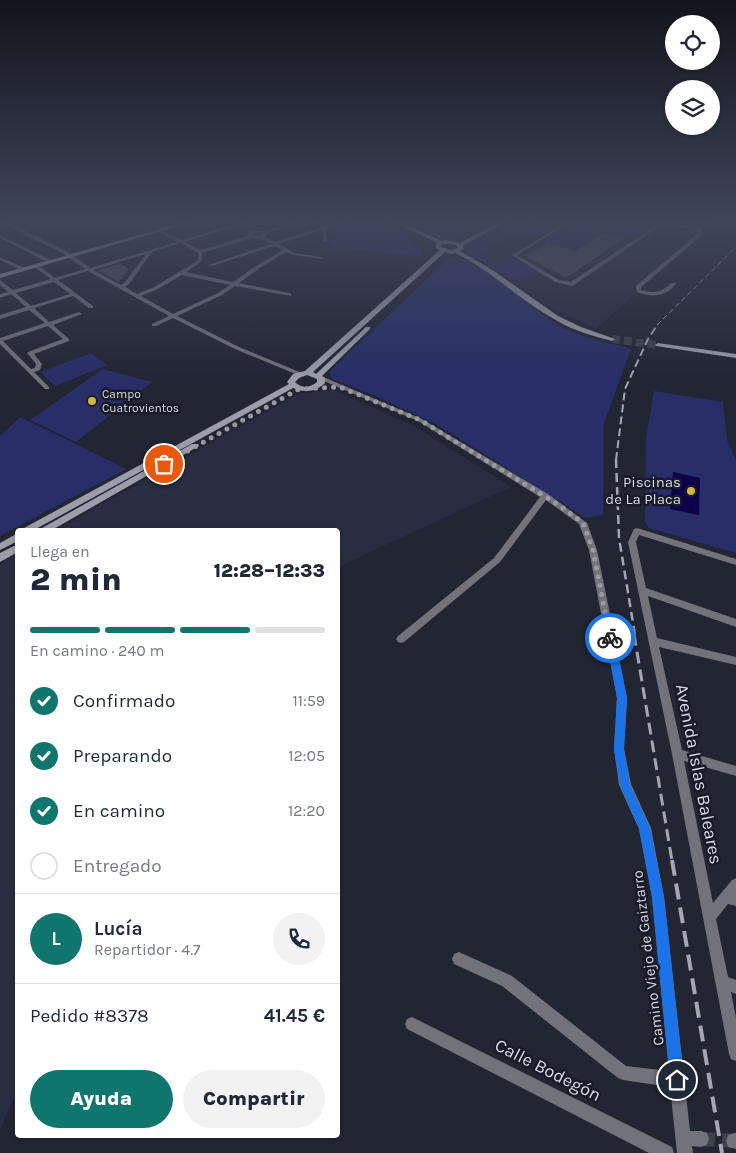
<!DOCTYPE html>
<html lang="es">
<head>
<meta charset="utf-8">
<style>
	:root { --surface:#fff; --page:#f2f2f3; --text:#1f2937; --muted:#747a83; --line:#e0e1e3; --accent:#0f766e }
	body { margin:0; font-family:Karla,sans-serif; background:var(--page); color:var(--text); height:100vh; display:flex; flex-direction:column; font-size:19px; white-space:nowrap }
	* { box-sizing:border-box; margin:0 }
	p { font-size:16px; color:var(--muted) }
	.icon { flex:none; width:28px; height:28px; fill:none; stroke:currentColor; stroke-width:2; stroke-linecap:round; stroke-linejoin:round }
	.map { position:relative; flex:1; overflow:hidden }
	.details { position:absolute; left:15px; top:528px; width:325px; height:610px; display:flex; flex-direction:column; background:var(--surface); border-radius:5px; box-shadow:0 1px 4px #0004 }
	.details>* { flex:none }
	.buttons { position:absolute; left:665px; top:15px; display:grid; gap:10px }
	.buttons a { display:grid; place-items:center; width:55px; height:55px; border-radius:50%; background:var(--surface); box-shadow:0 1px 4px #0004; font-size:25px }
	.pin { position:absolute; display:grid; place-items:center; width:42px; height:42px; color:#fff; margin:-21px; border:2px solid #fff; border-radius:50%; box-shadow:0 1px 5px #0007 }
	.courier { position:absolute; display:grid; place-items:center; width:50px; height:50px; margin:-25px; border:4px solid #1a73e8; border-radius:50%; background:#fff; color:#222; box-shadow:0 1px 6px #0007 }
	.summary em { font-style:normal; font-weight:800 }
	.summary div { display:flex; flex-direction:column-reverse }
	.summary { display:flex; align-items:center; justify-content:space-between; height:85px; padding:0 15px }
	h1 { font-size:32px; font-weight:800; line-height:38px }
	.bar { display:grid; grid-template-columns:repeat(4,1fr); gap:8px 5px; align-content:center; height:60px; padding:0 15px }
	.bar i { height:6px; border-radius:4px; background:var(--line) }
	.bar .on { background:var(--accent) }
	.bar p { grid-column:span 4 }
	.line { display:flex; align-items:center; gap:12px; padding:0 15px; border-top:1px solid var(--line) }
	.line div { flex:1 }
	.round { display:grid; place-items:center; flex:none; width:52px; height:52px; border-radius:26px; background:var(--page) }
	ol { padding:0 15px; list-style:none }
	li { display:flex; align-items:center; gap:15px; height:55px }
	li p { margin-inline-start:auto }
	li .icon { padding:5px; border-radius:50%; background:var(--accent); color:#fff; stroke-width:4 }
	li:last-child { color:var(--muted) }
	li i { width:28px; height:28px; border:2px solid var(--line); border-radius:50% }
	.primary-button { display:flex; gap:10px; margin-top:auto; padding:10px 15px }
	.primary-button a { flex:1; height:58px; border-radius:30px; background:var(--accent); color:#fff; font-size:20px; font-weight:800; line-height:58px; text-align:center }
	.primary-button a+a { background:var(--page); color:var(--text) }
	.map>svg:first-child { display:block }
</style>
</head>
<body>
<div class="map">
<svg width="736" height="1153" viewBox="0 0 736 1153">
	<rect width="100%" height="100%" fill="#222532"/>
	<path fill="#292d41" d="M401 220H718L596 329 547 306 467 252Z
		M335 390 418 428 511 487 338 567V530H56L298 394Z
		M17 553 18 1088 0 1130V564Z"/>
	<path fill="#292e69" d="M358 220H384L422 251 421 257 332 247 336 228Z
		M401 220H439L461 229 466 228 471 232 454 240H440Z
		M511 220H532L528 223 550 230 535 239 513 233 480 253 492 262 513 257 541 273 516 280 467 254V243Z
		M579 220H651L653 224 630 238 601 231 571 250 542 242Z
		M454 257C483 260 534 312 564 328 584 338 609 343 631 349L603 426V515L586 518 436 424 371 394 332 379 329 372 448 259Z
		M91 353 107 365 55 386 40 372Z
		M103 369 152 382 76 442 30 420Z
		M654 391 723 402 727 440 736 460V553L649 528 645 522 646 438Z
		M20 417 126 469 0 536V436Z"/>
	<path fill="#0e004b" d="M673 472 700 478 699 515 670 509Z"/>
	<path fill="#4b4f5e" d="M604 233 625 238 566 278 525 256 548 243 575 251Z
		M120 264 129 269 119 282 98 270Z"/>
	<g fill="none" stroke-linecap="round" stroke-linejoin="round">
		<path stroke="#3d404d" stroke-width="14" stroke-dasharray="14 7" stroke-linecap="butt" d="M701 1139 734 1141"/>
		<path stroke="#3d404d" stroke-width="8" stroke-dasharray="8 4" stroke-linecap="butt" d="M612 339 658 345"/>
		<path fill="#71727a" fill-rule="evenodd" d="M0 220H4L68 252 90 268 177 242 159 232 161 230 182 240 249 220H256L185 242 200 250 248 236 247 235 251 231H265L298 220H305L267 233 268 234 265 237 275 242 322 227 308 220H314L326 226 344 220H351L326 229 327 242 323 241 322 230 279 244 294 253 321 257 323 258V259L293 255 286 252 260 268 239 283 289 293 291 294V296L235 286 222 295 177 316 239 347 302 373V375H298L235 349 173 318 156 326H152V324L169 316 88 271 58 280 93 306V308H89L73 296 34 308 49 322 79 312 82 314 53 325 69 339V341L34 354 42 364 40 370 34 372 49 387V389H45L0 344V338L45 323 29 310 0 319V315L26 307 11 294 0 298V294L8 292 0 285V280L13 290 51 279 34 267V265H38L55 278 85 269 64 254 0 222ZM262 232 263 234 259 236 252 235 254 233ZM252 238 262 239 271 244 208 265 212 266 274 246 283 250 256 266 233 282 186 272 202 261V253ZM181 243 198 253V260L194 263 154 287 137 294 125 287 129 284 152 252ZM146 254 125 282 121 285 93 270ZM182 275 230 285 218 293 173 314 141 296 158 289ZM54 282 70 294 31 306 16 293ZM48 326 63 339 28 352 27 353 36 364 35 368 31 369 3 341Z
			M570 220H575L517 255 559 280 571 282 661 222 665 223 572 286 555 282 512 255Z
			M667 222 700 228 702 231 700 237 641 287V290C654 294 662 292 671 283H675L676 284C665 297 652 298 637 292L636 286 696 235 698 231 667 224Z
			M0 235 53 261V262L49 263 0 238Z
			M0 257 25 268V269L21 270 0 260Z
			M321 376 422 419 548 494 587 523 597 550 627 698 624 749 631 784 651 828 664 897 690 1131H701L707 1133 709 1139 707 1145 701 1147 692 1146 693 1153H677L670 1087 623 1080 618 1078 502 986 454 964 452 959 454 954 459 952 512 976 626 1066 669 1071 652 897 639 829 619 785 614 749 617 698 589 550 579 524 546 500 500 562 404 642 401 643 398 642 396 639 398 636 494 558 540 497 418 421 319 379V377Z
			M637 528 736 559V565L639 535 636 542 646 588 736 619V627L648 596 657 638 736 657V665L659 647 682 750 736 766V776L684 761 713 903 732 880 736 878V906L728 904 716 919 728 977 736 980V994L731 992 736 1018V1061L731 1059 729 1054 672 754 628 542 634 529Z
			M412 1017 672 1147 674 1153H649L407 1029 405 1024 407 1019Z
			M734 1133H736V1149L728 1147 726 1141 728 1135Z"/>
		<path fill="#9b9eaa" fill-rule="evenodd" d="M192 220H200L0 278V274Z
			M390 220H397L442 241 446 240 460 243 503 220H509L465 244 463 247 464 249 460 251 494 271 558 316 581 327 615 339 612 341C592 336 572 330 554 319 519 300 491 270 455 253L451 254 445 252 313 372 316 374 366 327H370V329L322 376 325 378V383C316 392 304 393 293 388L34 530H22L24 528 289 384 287 382 293 374 305 371 440 250 435 248 437 243ZM446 244 456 245 458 248 451 250 441 247V245ZM307 375 317 379V382C310 388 302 389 295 382L299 378Z
			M658 343 736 354V358L656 346 655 345Z
			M192 444H198L199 446 52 530H40L42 528Z
			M18 533V541L0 550V543Z
			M18 544V552L0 562V553Z"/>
		<path stroke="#a4a6b1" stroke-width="1" stroke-dasharray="5.5 3" stroke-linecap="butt" d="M657 325 736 247"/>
		<path stroke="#a4a6b1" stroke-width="2" stroke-dasharray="8 4" stroke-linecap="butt" d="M616 460 625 389 648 339 658 324"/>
		<path stroke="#a4a6b1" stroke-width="2.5" stroke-dasharray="9 5" stroke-linecap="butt" d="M616 459 619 538 635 635"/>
		<path stroke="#a4a6b1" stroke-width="3" stroke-dasharray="12 6" stroke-linecap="butt" d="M634 634 672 861"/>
		<path stroke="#a4a6b1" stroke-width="4" stroke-dasharray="16 8" stroke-linecap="butt" d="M672 860 722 1153"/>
	</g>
	<linearGradient id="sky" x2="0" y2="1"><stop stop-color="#13141c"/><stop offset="0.58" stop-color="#3e465a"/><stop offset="1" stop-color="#3e465a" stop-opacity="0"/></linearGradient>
	<rect width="736" height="382" fill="url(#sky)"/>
	<path fill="#1a73e8" d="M610 635 615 638 627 698 624 749 630 785 650 828 664 897 684 1080 682 1085 677 1087 672 1085 670 1080 652 897 639 828 620 785 614 749 617 698 606 638Z"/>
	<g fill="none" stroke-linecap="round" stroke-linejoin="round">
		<path stroke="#989ba6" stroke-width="5" stroke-dasharray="0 9" d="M164 464 299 389 340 387 420 420 559 505 583 523 593 550 610 638"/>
	</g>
	<g fill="#d3b635" stroke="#191b28" stroke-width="2">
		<circle cx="92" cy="401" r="5"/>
		<circle cx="691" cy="491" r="5"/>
	</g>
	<g text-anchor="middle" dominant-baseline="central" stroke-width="5" stroke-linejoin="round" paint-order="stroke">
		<g font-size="12" fill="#d8dae4" stroke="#191b28" text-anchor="start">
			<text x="102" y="394">Campo<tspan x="102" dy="14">Cuatrovientos</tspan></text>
		</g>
		<g font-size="15" fill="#d8dae4" stroke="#191b28" text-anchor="end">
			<text x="681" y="482">Piscinas<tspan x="681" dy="17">de La Placa</tspan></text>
		</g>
		<g font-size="15" fill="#d8dae4" stroke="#191b28">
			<text transform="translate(648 958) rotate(-97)">Camino Viejo de Gaiztarro</text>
		</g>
		<g font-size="18" fill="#d8dae4" stroke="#191b28">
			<text transform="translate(699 774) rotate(79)">Avenida Islas Baleares</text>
			<text transform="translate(548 1070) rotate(27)">Calle Bodegón</text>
		</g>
	</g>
</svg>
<div class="buttons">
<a><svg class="icon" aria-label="locate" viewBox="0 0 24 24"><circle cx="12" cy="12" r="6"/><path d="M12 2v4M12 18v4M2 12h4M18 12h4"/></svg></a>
<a><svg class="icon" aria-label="layers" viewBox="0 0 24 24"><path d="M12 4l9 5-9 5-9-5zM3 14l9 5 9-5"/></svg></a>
</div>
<div class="pin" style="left:164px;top:464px;background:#ea580c"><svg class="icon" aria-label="bag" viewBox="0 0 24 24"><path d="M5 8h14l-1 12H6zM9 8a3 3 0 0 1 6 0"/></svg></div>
<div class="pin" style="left:677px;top:1080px;background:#1f2937"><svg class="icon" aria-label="home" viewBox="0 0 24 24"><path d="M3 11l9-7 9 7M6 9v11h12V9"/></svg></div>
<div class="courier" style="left:610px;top:638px"><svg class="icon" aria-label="bike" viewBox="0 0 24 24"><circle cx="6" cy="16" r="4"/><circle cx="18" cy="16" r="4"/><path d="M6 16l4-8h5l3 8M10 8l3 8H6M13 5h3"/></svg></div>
<section class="details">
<div class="summary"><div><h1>2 min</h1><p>Llega en</p></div><em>12:28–12:33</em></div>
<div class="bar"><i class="on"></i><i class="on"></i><i class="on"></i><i></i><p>En camino · 240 m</p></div>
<ol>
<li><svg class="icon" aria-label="check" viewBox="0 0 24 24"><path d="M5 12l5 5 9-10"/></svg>Confirmado<p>11:59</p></li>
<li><svg class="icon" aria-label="check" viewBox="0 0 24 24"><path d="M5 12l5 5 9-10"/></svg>Preparando<p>12:05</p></li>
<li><svg class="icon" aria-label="check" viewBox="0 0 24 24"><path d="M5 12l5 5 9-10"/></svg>En camino<p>12:20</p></li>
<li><i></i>Entregado</li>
</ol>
<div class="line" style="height:90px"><b class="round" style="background:var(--accent);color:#fff">L</b><div><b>Lucía</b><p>Repartidor · 4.7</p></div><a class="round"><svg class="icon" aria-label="phone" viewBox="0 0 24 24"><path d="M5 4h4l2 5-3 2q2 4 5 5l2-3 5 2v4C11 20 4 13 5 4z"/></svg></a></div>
<div class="line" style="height:65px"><div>Pedido #8378</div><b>41.45 €</b></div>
<div class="primary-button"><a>Ayuda</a><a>Compartir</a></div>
</section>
</div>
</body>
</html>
